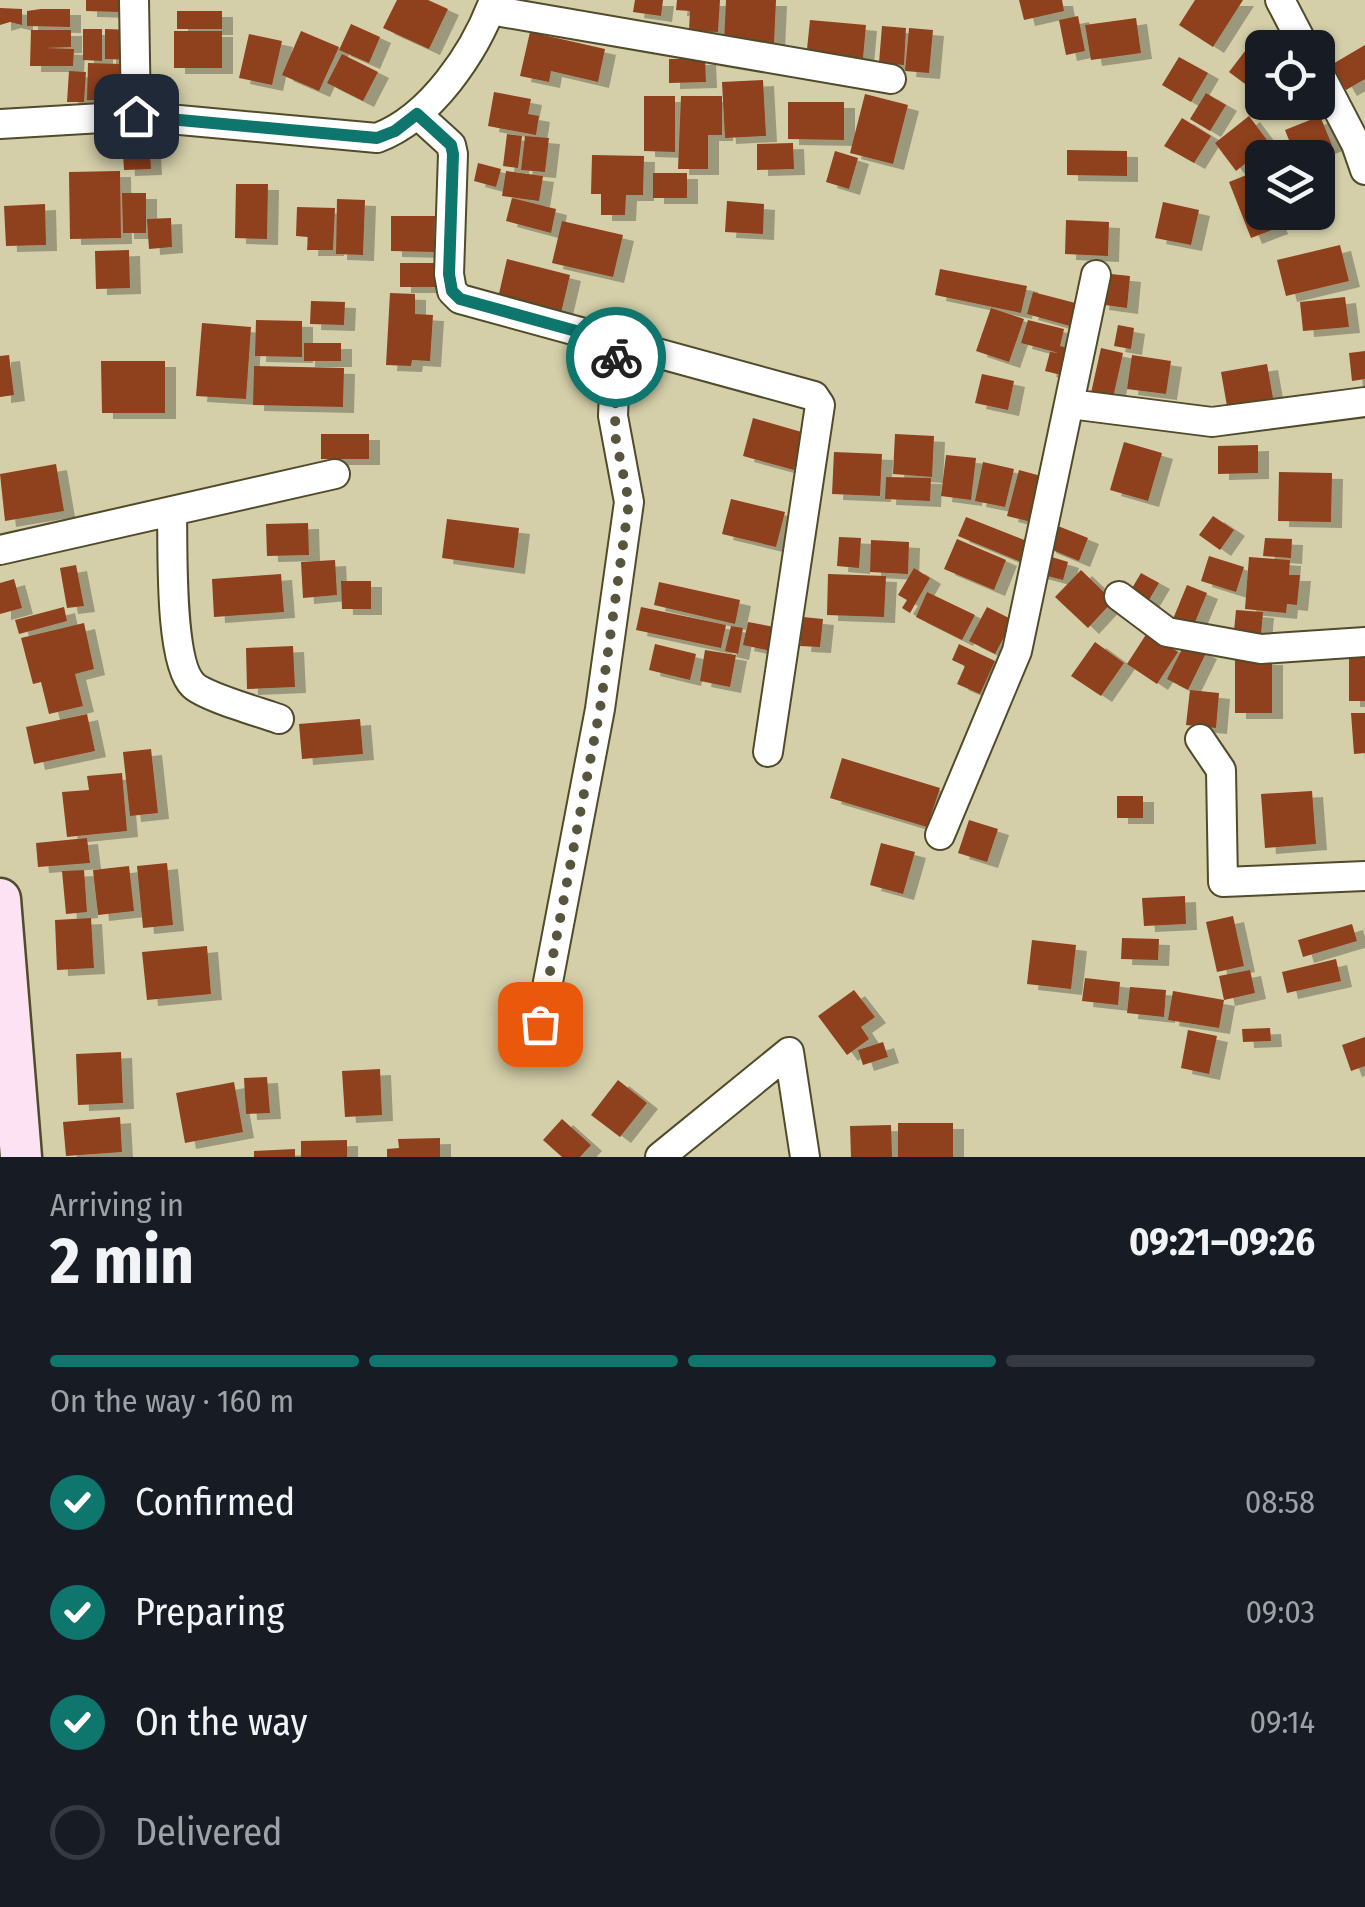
<!DOCTYPE html>
<html lang="en">
<head>
<meta charset="utf-8">
<style>
	:root { --surface:#171b24; --page:#20242c; --text:#f1f3f6; --muted:#9ea1a6; --line:#363941; --accent:#0f766e }
	body { margin:0; font-family:"Fira Sans Condensed",sans-serif; background:var(--page); color:var(--text); height:100vh; display:flex; flex-direction:column; font-size:38px; white-space:nowrap }
	* { box-sizing:border-box; margin:0 }
	p { font-size:32px; color:var(--muted) }
	.icon { flex:none; width:55px; height:55px; fill:none; stroke:currentColor; stroke-width:2; stroke-linecap:round; stroke-linejoin:round }
	.map { position:relative; height:1157px; overflow:hidden }
	.side { display:flex; flex-direction:column; background:var(--surface); flex:1 }
	.side>* { flex:none }
	.controls { position:absolute; left:1245px; top:30px; display:grid; gap:20px }
	.controls a { display:grid; place-items:center; width:90px; height:90px; border-radius:15px; background:var(--surface); box-shadow:0 2px 8px #0004; font-size:50px }
	.pin { position:absolute; display:grid; place-items:center; width:85px; height:85px; color:#fff; margin:-42px; border-radius:20px; box-shadow:0 5px 15px #0006 }
	.courier { position:absolute; display:grid; place-items:center; width:100px; height:100px; margin:-50px; border:8px solid #0f766e; border-radius:50%; background:#fff; color:#222; box-shadow:0 2px 12px #0007 }
	.overview em { font-style:normal; font-weight:700 }
	.overview div { display:flex; flex-direction:column-reverse }
	.overview { display:flex; align-items:center; justify-content:space-between; height:170px; padding:0 50px }
	h1 { font-size:65px; font-weight:700; line-height:75px }
	.bar { display:grid; grid-template-columns:repeat(4,1fr); gap:15px 10px; align-content:center; height:120px; padding:0 50px }
	.bar i { height:12px; border-radius:8px; background:var(--line) }
	.bar .active { background:var(--accent) }
	.bar p { grid-column:span 4 }
	ol { padding:0 50px; list-style:none }
	li { display:flex; align-items:center; gap:30px; height:110px }
	li p { margin-inline-start:auto }
	li .icon { padding:10px; border-radius:50%; background:var(--accent); color:#fff; stroke-width:4 }
	li:last-child { color:var(--muted) }
	li i { width:55px; height:55px; border:5px solid var(--line); border-radius:50% }
	.map>svg:first-child { display:block }
</style>
</head>
<body>
<div class="map">
<svg width="1365" height="1157" viewBox="0 0 1365 1157">
	<defs>
		<filter id="shadow"><feDropShadow dx="11" dy="6" stdDeviation="0" flood-color="#0004"/></filter>
	</defs>
	<rect width="100%" height="100%" fill="#d4cfa9"/>
	<path fill="#8f3f1d" filter="url(#shadow)" d="M86 0H121V12L86 11Z
		M397 0H428L448 9 429 49 383 28Z
		M635 0H663L661 16 633 12Z
		M677 0H720L718 32 689 31 690 11 676 10Z
		M726 0H776L774 44 724 42Z
		M1019 0H1062L1064 11 1024 20Z
		M1195 0H1243L1213 47 1179 25Z
		M0 8 22 9V25L10 22 0 25Z
		M41 9H70V27L27 26V11Z
		M177 11H222V29H177Z
		M1078 16 1085 51 1066 55 1059 20Z
		M1136 18 1141 53 1091 60 1085 25Z
		M810 20 866 25 863 58 846 56 845 63 806 59Z
		M351 24 380 37 369 63 339 50Z
		M882 26 906 28 904 65 879 63Z
		M909 28 933 30 929 73 905 71Z
		M83 29H102V61L83 60Z
		M105 29 133 30 132 60 105 59Z
		M31 30H71V47L45 48 74 49 73 66H30Z
		M174 31H222V68H174Z
		M301 31 339 47 319 91 282 75Z
		M530 32 605 49 598 82 551 71 549 82 520 76Z
		M249 34 282 41 272 85 239 78Z
		M1258 34 1276 48H1262V91L1260 95 1229 72Z
		M1365 45V79L1346 90 1331 65Z
		M342 54 378 72 363 101 327 83Z
		M1179 57 1208 73 1191 102 1162 85Z
		M669 59H705L706 82 669 83Z
		M88 63 121 64 119 101 87 100Z
		M69 71 86 72 84 102H67Z
		M763 80 766 136 725 138 722 82Z
		M494 92 531 99 528 114 539 116 536 135 488 126Z
		M1206 93 1226 105 1210 131 1190 119Z
		M865 94 908 105 893 164 850 153Z
		M644 96H675V152L644 151Z
		M681 96H722V135H708V169H678Z
		M788 102H844V140L788 139Z
		M1249 116 1270 144 1236 171 1215 143Z
		M1320 116 1332 145 1296 158 1285 130Z
		M1182 118 1211 136 1194 163 1164 146Z
		M507 134 522 136 518 168 503 166Z
		M149 135 151 169 124 170 122 136Z
		M525 136 549 138 545 172 521 170Z
		M793 143 794 169 757 170V144Z
		M1067 150 1127 151V176L1067 175Z
		M835 151 858 158 849 189 826 182Z
		M592 155 644 156 643 195H626L625 215H601V194H591Z
		M478 163 501 169 496 187 474 181Z
		M120 171 121 238 70 239 69 172Z
		M506 171 543 176 539 201 502 196Z
		M1254 172 1262 193V212H1271L1277 228 1251 238 1229 182Z
		M653 173H687V198H653Z
		M236 184H268L267 239 235 238Z
		M122 193H146V233H123Z
		M512 198 556 209 551 233 506 221Z
		M337 199 365 200 363 255 336 254Z
		M727 201 764 204 763 234 725 232Z
		M1163 202 1199 210 1191 245 1155 238Z
		M45 204 46 245 6 246 4 206Z
		M297 207 335 208 333 250H307L308 237 296 236Z
		M391 216H435L434 252 391 251Z
		M171 218 172 247 149 249 147 219Z
		M1066 220 1109 222 1108 256 1065 254Z
		M562 221 623 235 613 277 552 263Z
		M1340 245 1349 281 1286 296 1277 260Z
		M129 250 130 288 96 289 95 251Z
		M507 259 570 275 561 313 498 298Z
		M400 263H435V287H400Z
		M940 269 1027 286 1021 313 935 295Z
		M1101 273 1130 276 1127 308 1098 304Z
		M1033 292 1083 305 1077 328 1027 314Z
		M390 293 415 294V314L433 315 430 361 412 360 411 366 386 365Z
		M1345 297 1349 327 1303 331 1300 302Z
		M311 301 345 302 344 325 310 324Z
		M991 308 1024 319 1009 362 976 351Z
		M256 320 302 321V357L255 356Z
		M1028 320 1064 329 1060 346 1076 350 1069 377 1045 371 1050 352 1059 353 1021 343Z
		M202 323 251 327 246 399 196 396Z
		M1118 325 1134 328 1131 349 1114 346Z
		M304 343H341V361H304Z
		M1101 348 1123 353 1113 398 1091 393Z
		M1365 351V379L1352 381 1349 353Z
		M9 355 14 395 0 397V356Z
		M1132 355 1171 361 1166 394 1127 389Z
		M101 361H165V413H102Z
		M1267 364 1273 398 1227 406 1221 372Z
		M254 366 344 368 343 407 253 405Z
		M982 374 1014 381 1008 410 975 403Z
		M753 418 805 433 794 470 743 456Z
		M321 434H369V459H321Z
		M895 434 934 436 932 477 893 474Z
		M1124 442 1162 453 1148 501 1110 490Z
		M1258 445V473L1218 474V446Z
		M834 452 882 454 880 496 832 494Z
		M946 455 976 458 971 500 941 496Z
		M983 462 1014 469 1005 507 975 501Z
		M56 464 64 511 5 521 0 474Z
		M1019 470 1052 479 1040 524 1007 516Z
		M1279 472 1332 473 1331 522 1278 521Z
		M886 477 931 478 930 501 885 499Z
		M731 499 785 512 776 547 722 534Z
		M1213 516 1234 530 1220 550 1199 535Z
		M966 517 1037 545 1028 565 958 536Z
		M447 519 519 528 514 568 442 558Z
		M308 523 309 555 267 556 266 524Z
		M1053 524 1088 538 1079 561 1045 547Z
		M839 537 861 538 859 568 837 566Z
		M1265 538 1292 539 1291 558 1263 556Z
		M957 539 1006 560 994 590 944 569Z
		M871 540 909 542 908 574 870 572Z
		M1042 554 1068 562 1063 580 1036 573Z
		M1209 556 1244 567 1236 592 1201 581Z
		M1249 557 1290 560 1289 575H1300L1297 605 1287 604 1286 613 1245 609Z
		M335 560 337 595 303 598 301 562Z
		M76 565 84 606 67 608 60 568Z
		M914 568 930 578 910 613 902 608 907 600 898 595Z
		M1081 570 1113 601 1088 628 1055 597Z
		M1141 573 1159 583 1146 605 1128 595Z
		M281 574 284 612 214 617 212 579Z
		M828 574 886 576 884 617 827 615Z
		M14 579 22 608 0 614V583Z
		M341 581H371V609H342Z
		M659 582 740 600 735 624 654 605Z
		M1187 585 1207 593 1193 627 1173 619Z
		M927 592 975 615 962 640 916 617Z
		M64 607 67 621 19 634 15 620Z
		M641 607 726 625 721 648 636 630Z
		M987 607 1013 620 995 654 969 641Z
		M1236 610 1263 612 1261 634 1234 631Z
		M803 617 823 619 820 647 800 646Z
		M748 622 780 628 776 652 743 645Z
		M84 623 94 669 75 674 83 706 49 714 41 682 33 684 21 638Z
		M731 626 743 628 738 654 725 651Z
		M1147 633 1178 652 1157 684 1127 664Z
		M1095 642 1124 663 1101 696 1071 676Z
		M1185 643 1206 653 1188 690 1167 679Z
		M655 644 696 654 690 680 649 670Z
		M959 644 995 661 980 694 957 684 965 666 952 660Z
		M293 646 295 687 247 689 246 648Z
		M705 650 736 655 730 687 700 681Z
		M1349 658H1365V701H1349Z
		M1235 659H1272V713H1235Z
		M1190 690 1219 693 1216 728 1186 725Z
		M1351 713H1365V753L1354 754Z
		M87 714 95 751 34 764 26 727Z
		M360 719 363 754 302 759 299 724Z
		M151 749 158 813 130 816 123 752Z
		M842 758 940 788 927 827 830 798Z
		M122 773 127 831 67 837 62 792 89 790 87 776Z
		M1312 791 1316 844 1265 848 1261 794Z
		M1117 796H1143V818H1117Z
		M969 820 998 829 987 862 958 853Z
		M87 838 90 863 38 867 36 843Z
		M881 843 915 852 903 894 870 885Z
		M167 863 173 925 143 928 137 866Z
		M129 866 134 911 98 915 93 870Z
		M84 870 87 912 66 914 62 871Z
		M1185 896 1186 924 1144 926 1142 898Z
		M1233 916 1244 966 1217 972 1206 922Z
		M91 918 94 968 57 970 55 920Z
		M1352 924 1357 941 1303 957 1298 940Z
		M1122 938 1159 939 1158 960 1121 959Z
		M1032 940 1076 945 1071 989 1027 984Z
		M207 946 211 994 147 1000 142 952Z
		M1336 959 1341 981 1287 993 1282 972Z
		M1250 970 1255 993 1224 1000 1219 976Z
		M1085 978 1120 982 1118 1005 1082 1001Z
		M1130 987 1166 990 1164 1017 1127 1013Z
		M854 990 875 1017 861 1027 869 1039 847 1055 818 1016Z
		M1173 991 1224 1000 1219 1028 1168 1020Z
		M1270 1028 1271 1041 1243 1042 1242 1029Z
		M1188 1030 1217 1036 1209 1074 1181 1068Z
		M1365 1037V1066L1351 1071 1342 1045Z
		M883 1042 888 1057 863 1065 858 1050Z
		M121 1052 123 1103 78 1105 76 1054Z
		M380 1069 382 1115 345 1117 342 1071Z
		M267 1077 270 1113 246 1114 244 1078Z
		M618 1080 647 1103 620 1137 591 1115Z
		M234 1082 243 1132 185 1143 176 1093Z
		M120 1117 122 1152 66 1156 63 1122Z
		M562 1119 591 1145 580 1157H562L543 1140Z
		M898 1123H953V1157H898Z
		M891 1125 892 1157H851L850 1126Z
		M440 1138V1157H387V1149L399 1148 398 1139Z
		M347 1140V1157H301V1141Z
		M295 1149V1157H254V1151Z"/>
	<g fill="none" stroke-linecap="round" stroke-linejoin="round">
		<defs>
			<path id="minor" d="M134 0 136 116
				M1280 0 1305 48
				M490 10 891 79
				M1318 71 1356 144 1365 170
				M417 114 451 145 453 154 449 274 452 291 460 299 814 396 820 405 768 752
				M0 124 136 116 377 138C431 118 475 52 494 0
				M1070 404 1212 422 1365 402
				M172 511C173 548 169 662 193 685 205 697 260 712 279 719
				M0 550 335 474
				M1119 596 1167 632 1261 649 1365 642
				M1200 739 1221 770 1223 882 1365 876
				M940 835 1017 651 1096 275
				M540 1024 600 709 629 502 613 416 616 342
				M789 1052 805 1157
				M660 1157 789 1052"/>
			<path id="secondary" d="M0 899 21 1157"/>
		</defs>
		<use href="#minor" stroke="#504b2a" stroke-width="32"/>
		<use href="#secondary" stroke="#504b2a" stroke-width="45"/>
		<use href="#minor" stroke="#fff" stroke-width="28"/>
		<use href="#secondary" stroke="#fde2f3" stroke-width="40"/>
	</g>
	<g fill="none" stroke-linecap="round" stroke-linejoin="round">
		<path stroke="#58553f" stroke-width="10" stroke-dasharray="0 18" d="M540 1024 600 709 629 502 615 435 616 357"/>
		<path stroke="#0f766e" stroke-width="12" d="M136 116 377 138 395 131 417 114 451 145 453 154 449 274 452 291 460 299 616 342V357"/>
	</g>
</svg>
<div class="controls">
<a><svg class="icon" aria-label="locate" viewBox="0 0 24 24"><circle cx="12" cy="12" r="6"/><path d="M12 2v4M12 18v4M2 12h4M18 12h4"/></svg></a>
<a><svg class="icon" aria-label="layers" viewBox="0 0 24 24"><path d="M12 4l9 5-9 5-9-5zM3 14l9 5 9-5"/></svg></a>
</div>
<div class="pin" style="left:540px;top:1024px;background:#ea580c"><svg class="icon" aria-label="bag" viewBox="0 0 24 24"><path d="M5 8h14l-1 12H6zM9 8a3 3 0 0 1 6 0"/></svg></div>
<div class="pin" style="left:136px;top:116px;background:#1f2937"><svg class="icon" aria-label="home" viewBox="0 0 24 24"><path d="M3 11l9-7 9 7M6 9v11h12V9"/></svg></div>
<div class="courier" style="left:616px;top:357px"><svg class="icon" aria-label="bike" viewBox="0 0 24 24"><circle cx="6" cy="16" r="4"/><circle cx="18" cy="16" r="4"/><path d="M6 16l4-8h5l3 8M10 8l3 8H6M13 5h3"/></svg></div>
</div>
<section class="side">
<div class="overview"><div><h1>2 min</h1><p>Arriving in</p></div><em>09:21–09:26</em></div>
<div class="bar"><i class="active"></i><i class="active"></i><i class="active"></i><i></i><p>On the way · 160 m</p></div>
<ol>
<li><svg class="icon" aria-label="check" viewBox="0 0 24 24"><path d="M5 12l5 5 9-10"/></svg>Confirmed<p>08:58</p></li>
<li><svg class="icon" aria-label="check" viewBox="0 0 24 24"><path d="M5 12l5 5 9-10"/></svg>Preparing<p>09:03</p></li>
<li><svg class="icon" aria-label="check" viewBox="0 0 24 24"><path d="M5 12l5 5 9-10"/></svg>On the way<p>09:14</p></li>
<li><i></i>Delivered</li>
</ol>
</section>
</body>
</html>
